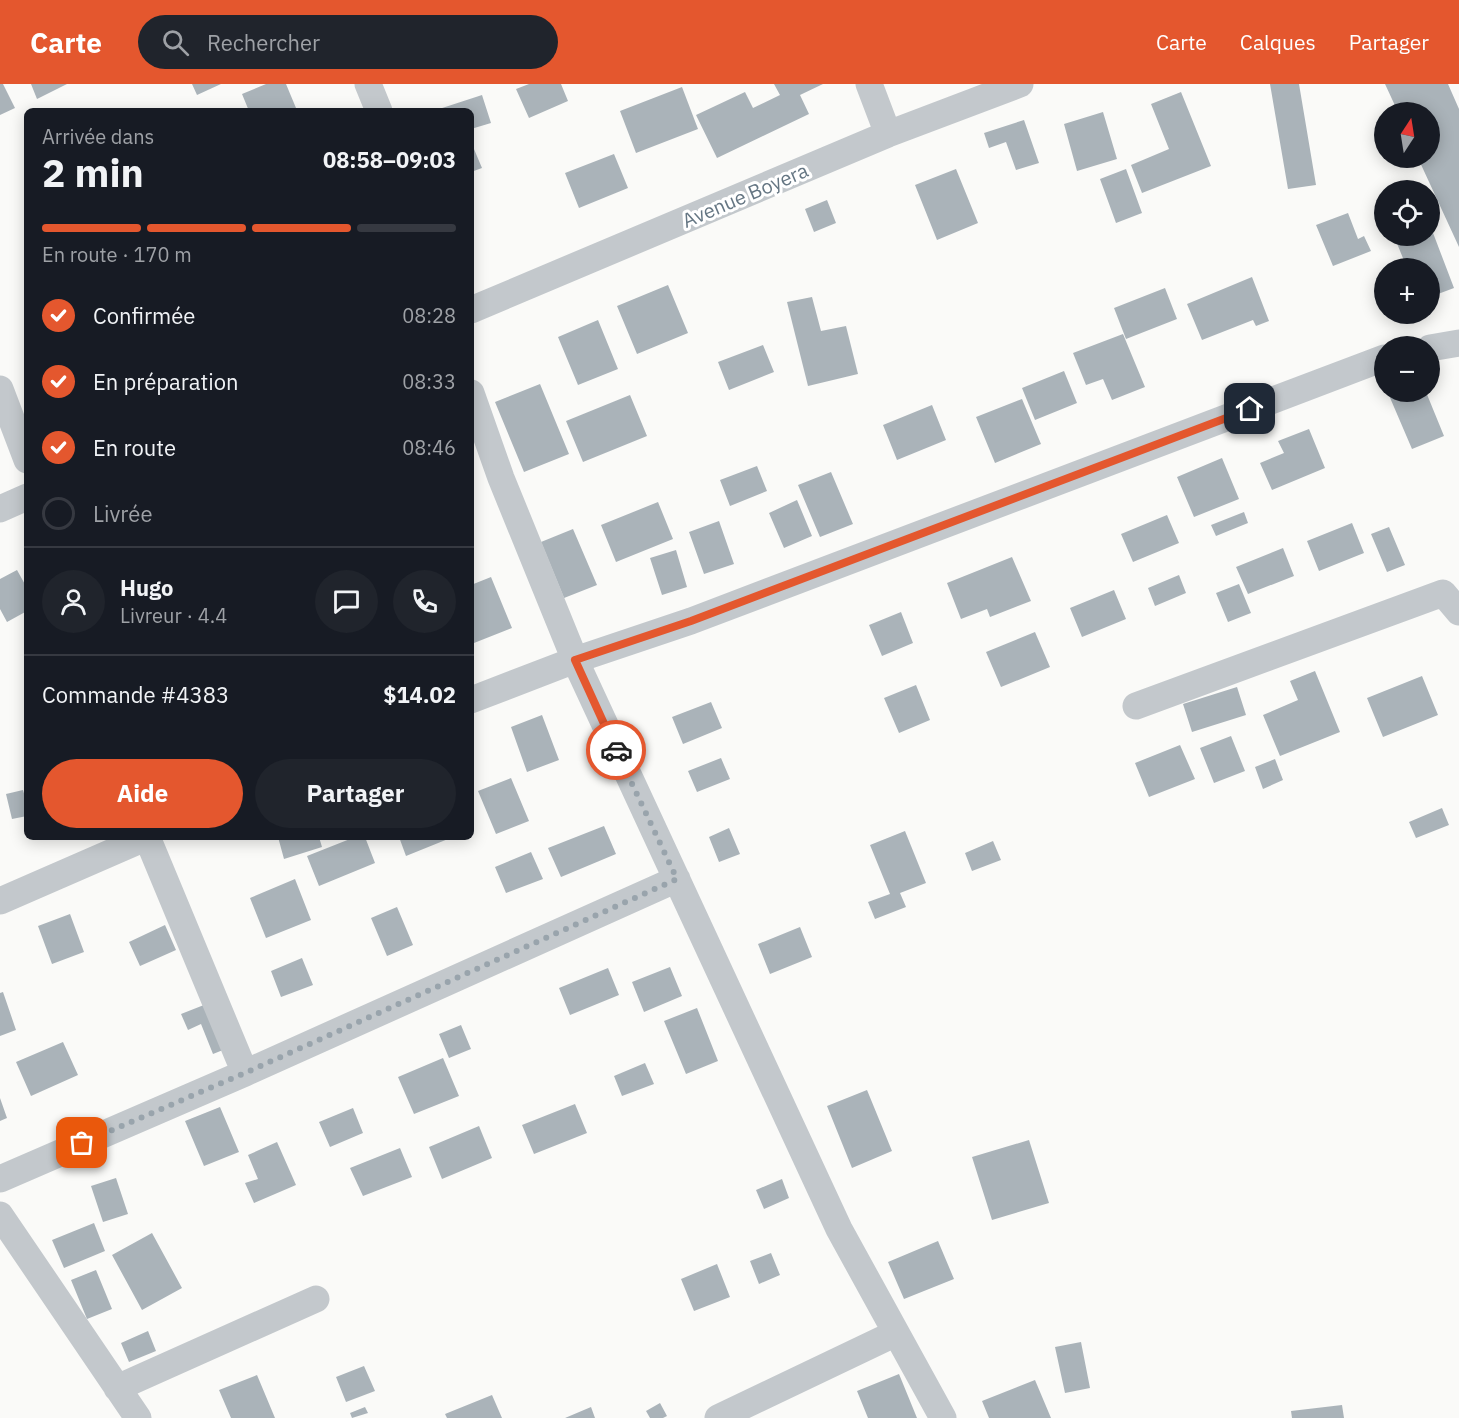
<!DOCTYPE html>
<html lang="fr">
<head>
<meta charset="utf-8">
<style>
	:root { --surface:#171b24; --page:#20242c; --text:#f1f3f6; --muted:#9ea1a6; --line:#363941; --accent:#e4572e }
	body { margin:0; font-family:"IBM Plex Sans",sans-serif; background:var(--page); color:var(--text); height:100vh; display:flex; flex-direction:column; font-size:22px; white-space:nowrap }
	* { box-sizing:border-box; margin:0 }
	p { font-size:20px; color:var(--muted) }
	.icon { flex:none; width:33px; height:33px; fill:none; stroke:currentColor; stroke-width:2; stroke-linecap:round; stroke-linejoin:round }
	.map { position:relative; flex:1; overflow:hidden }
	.sheet { position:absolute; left:24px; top:24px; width:450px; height:732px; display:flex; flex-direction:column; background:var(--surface); border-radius:9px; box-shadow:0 3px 15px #0003 }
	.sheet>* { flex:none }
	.needle { width:39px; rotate:12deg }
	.fabs { position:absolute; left:1374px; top:18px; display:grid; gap:12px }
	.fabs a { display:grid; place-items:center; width:66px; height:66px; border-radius:50%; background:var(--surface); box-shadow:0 3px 15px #0003; font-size:30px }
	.pin { position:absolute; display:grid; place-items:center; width:51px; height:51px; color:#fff; margin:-26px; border-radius:12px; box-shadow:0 3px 9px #0006 }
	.courier { position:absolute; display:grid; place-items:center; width:60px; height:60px; margin:-30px; border:4px solid #e4572e; border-radius:50%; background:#fff; color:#222; box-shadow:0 2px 8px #0007 }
	.head em { font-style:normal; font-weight:700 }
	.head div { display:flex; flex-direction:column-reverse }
	.head { display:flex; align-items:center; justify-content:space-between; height:102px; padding:0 18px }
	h1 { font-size:39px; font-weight:700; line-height:45px }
	.bar { display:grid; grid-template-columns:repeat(4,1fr); gap:9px 6px; align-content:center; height:72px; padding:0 18px }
	.bar i { height:8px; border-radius:4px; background:var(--line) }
	.bar .selected { background:var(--accent) }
	.bar p { grid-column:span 4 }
	.line { display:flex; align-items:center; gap:15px; padding:0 18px; border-top:2px solid var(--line) }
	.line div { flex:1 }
	.round { display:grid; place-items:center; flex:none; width:63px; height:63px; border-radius:32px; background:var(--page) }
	ol { padding:0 18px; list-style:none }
	li { display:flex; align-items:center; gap:18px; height:66px }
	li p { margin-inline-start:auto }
	li .icon { padding:6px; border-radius:50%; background:var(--accent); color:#fff; stroke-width:4 }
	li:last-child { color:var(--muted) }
	li i { width:33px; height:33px; border:3px solid var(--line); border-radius:50% }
	.primary-button { display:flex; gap:12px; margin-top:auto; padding:12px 18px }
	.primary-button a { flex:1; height:69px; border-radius:36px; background:var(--accent); color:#fff; font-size:24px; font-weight:700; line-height:69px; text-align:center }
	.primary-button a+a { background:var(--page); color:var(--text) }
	header { display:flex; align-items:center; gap:36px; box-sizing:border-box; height:84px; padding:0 30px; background:var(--accent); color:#fff }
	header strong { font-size:28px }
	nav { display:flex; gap:33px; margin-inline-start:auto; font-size:21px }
	.search { width:420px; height:54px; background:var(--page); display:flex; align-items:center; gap:15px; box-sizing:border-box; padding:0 21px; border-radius:33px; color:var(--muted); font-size:22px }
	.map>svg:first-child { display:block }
</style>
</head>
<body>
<header>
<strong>Carte</strong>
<div class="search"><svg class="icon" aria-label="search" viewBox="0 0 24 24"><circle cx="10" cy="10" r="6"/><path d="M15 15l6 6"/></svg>Rechercher</div>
<nav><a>Carte</a><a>Calques</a><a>Partager</a></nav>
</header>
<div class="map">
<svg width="1459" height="1334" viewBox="0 0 1459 1334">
	<rect width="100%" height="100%" fill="#fafaf8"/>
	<path fill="#aab3b9" d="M0 0H3L15 24 0 31Z
		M31 0H67L37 15Z
		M192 0H221L197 11Z
		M266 0H286L296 24 288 27H249L242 10Z
		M529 0H561L568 17 529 34 516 5Z
		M774 0H823L800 11 809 30 717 74 696 31 745 8 753 24 780 11Z
		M1270 0H1299L1316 101 1288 105Z
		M1385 0H1448L1459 25V163L1418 74H1430V28H1398Z
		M682 3 698 45 636 69 620 27Z
		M1181 8 1211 82 1142 109 1131 81 1169 65 1151 20Z
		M482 11 491 39 471 45V27H433Z
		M1103 28 1117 75 1077 87 1064 40Z
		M1024 36 1039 79 1016 86 1006 58 989 64 984 49Z
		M471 58 482 84 471 88Z
		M614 70 628 104 579 124 565 89Z
		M956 85 978 139 937 156 915 101Z
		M1126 85 1142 129 1116 139 1100 95Z
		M827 116 836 139 814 148 805 125Z
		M1348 129 1358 155 1364 152 1371 167 1333 182 1316 141Z
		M1430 141 1454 204 1430 213V184H1407L1396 157 1412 152H1430Z
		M1252 193 1269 237 1256 242 1253 236 1202 256 1187 220Z
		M668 201 688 249 637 270 617 222Z
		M1165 204 1177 235 1126 255 1114 224Z
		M812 213 821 247 846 242 858 290 808 302 787 218Z
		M598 236 618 285 578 301 558 253Z
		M1123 250 1145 303 1112 316 1103 295 1086 301 1073 269Z
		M763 261 774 288 729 306 718 278Z
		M1064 287 1077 319 1035 336 1022 304Z
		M540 300 569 370 524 388 495 318Z
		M1392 308H1426L1444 352 1412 365 1388 309Z
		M630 311 647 352 583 378 566 337Z
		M1022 315 1041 360 995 379 976 333Z
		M932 321 946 356 897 376 883 341Z
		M1309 345 1325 384 1272 406 1260 379 1284 369 1278 357Z
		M1222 374 1239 415 1194 433 1177 393Z
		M757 382 767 407 730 422 720 396Z
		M831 388 853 440 820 453 798 401Z
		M797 416 812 452 784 464 769 429Z
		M658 418 673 455 616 478 601 441Z
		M1244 428 1248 439 1216 452 1211 441Z
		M1167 431 1179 459 1133 478 1121 450Z
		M719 437 734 480 704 490 689 448Z
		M1352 439 1364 469 1319 487 1307 457Z
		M1389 443 1405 481 1387 488 1371 450Z
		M573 445 597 501 564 514 541 458Z
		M1283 464 1294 492 1248 510 1236 483Z
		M676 466 687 503 662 511 650 474Z
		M1012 473 1031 517 990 533 987 525 961 535 947 499Z
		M17 486 27 504V527L7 538 0 525V495Z
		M1179 491 1186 509 1155 522 1148 504Z
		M491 493 512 544 474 559 471 551V501Z
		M1239 500 1251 529 1228 538 1216 509Z
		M1114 506 1126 535 1082 553 1070 524Z
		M901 528 913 559 882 572 869 541Z
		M1035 548 1050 583 1001 603 986 568Z
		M1315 587 1340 648 1280 672 1263 631 1298 616 1290 597Z
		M1422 592 1438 631 1383 653 1367 614Z
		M916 601 930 636 899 649 884 614Z
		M1237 603 1246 631 1192 648 1183 620Z
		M711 618 722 644 683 660 672 633Z
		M542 631 559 676 527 688 511 643Z
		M1231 652 1245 687 1214 699 1200 664Z
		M1180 661 1195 695 1149 713 1135 679Z
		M721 674 730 695 697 708 688 687Z
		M1275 675 1283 696 1263 705 1255 683Z
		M511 694 529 737 496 750 478 707Z
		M23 706 27 720V732L12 735 6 710Z
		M1442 724 1449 741 1416 754 1409 738Z
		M604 742 616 770 561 793 548 764Z
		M729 744 740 770 719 778 709 753Z
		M905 747 926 799 900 809 906 823 875 835 868 818 890 810 870 761Z
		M278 753H319L322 763 284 775Z
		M355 753H365L375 779 319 802 307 772Z
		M399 753H453L406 772Z
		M993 757 1001 776 972 787 965 769Z
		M531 768 543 795 506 809 495 783Z
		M295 795 311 836 266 854 250 814Z
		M397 823 413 861 387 872 371 834Z
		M70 830 84 868 52 880 38 842Z
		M165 841 176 866 140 882 129 858Z
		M800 843 812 873 770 890 758 860Z
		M302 874 313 901 281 913 271 887Z
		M670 883 682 912 644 928 632 898Z
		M608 884 619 911 570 931 559 904Z
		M3 908 16 946 0 952V909Z
		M209 919 228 964 213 970 201 940 188 946 181 930Z
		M697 924 718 977 686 990 664 937Z
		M461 941 471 965 449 974 439 950Z
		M63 958 78 991 31 1012 16 978Z
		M443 974 459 1012 414 1030 398 993Z
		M645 979 654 1000 622 1012 614 992Z
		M867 1006 892 1067 852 1084 827 1022Z
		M0 1014 7 1034 0 1037Z
		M575 1020 587 1049 534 1070 522 1041Z
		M220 1023 239 1068 204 1082 185 1037Z
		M353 1024 363 1049 330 1063 319 1038Z
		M479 1042 492 1074 442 1095 429 1063Z
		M1029 1056 1049 1119 992 1136 972 1073Z
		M277 1058 296 1101 254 1119 245 1099 258 1095 248 1071Z
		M400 1064 412 1093 363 1112 350 1084Z
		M116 1094 128 1130 103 1138 91 1102Z
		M782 1095 789 1114 764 1125 756 1106Z
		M94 1139 105 1167 64 1184 52 1156Z
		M152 1149 182 1204 142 1226 112 1171Z
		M938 1157 954 1195 904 1215 888 1178Z
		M771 1169 780 1191 759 1200 750 1177Z
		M717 1180 730 1213 694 1227 681 1195Z
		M96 1186 112 1225 87 1235 71 1196Z
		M148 1247 156 1267 129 1278 121 1259Z
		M1081 1258 1090 1304 1065 1309 1055 1263Z
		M364 1282 375 1307 346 1318 336 1293Z
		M899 1290 917 1334H868L857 1307Z
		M257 1291 275 1334H231L219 1306Z
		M1035 1296 1051 1334H989L982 1317Z
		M492 1311 502 1334H447L445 1330Z
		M660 1319 667 1332 663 1334H650L646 1327Z
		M1342 1321 1344 1334H1292L1291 1327Z
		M365 1323 368 1329 352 1334 350 1329Z
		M591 1323 595 1334H565Z"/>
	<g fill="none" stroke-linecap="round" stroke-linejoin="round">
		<path stroke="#c3c8cc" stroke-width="27" d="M368 0 379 27
			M869 0 888 50
			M471 226 888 50 1020 0
			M1430 264 1459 259
			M0 305 27 376
			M471 309 501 394 575 576 839 1145 943 1334
			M0 425 27 413
			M471 616 575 576 691 537 1384 274
			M1136 622 1443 509 1459 528
			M147 753 245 989
			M0 817 147 753
			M0 1095 245 989 677 795
			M0 1131 138 1334
			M117 1304 316 1215
			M718 1334 896 1249"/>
	</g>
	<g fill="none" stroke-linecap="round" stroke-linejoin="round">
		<path stroke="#99a4ac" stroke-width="6" stroke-dasharray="0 10.8" d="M82 1059 245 989 677 795 616 666"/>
		<path stroke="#e4572e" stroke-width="8" d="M616 666 575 576 691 537 1250 325"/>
	</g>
	<g text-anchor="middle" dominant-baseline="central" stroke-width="6" stroke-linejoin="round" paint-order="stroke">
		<g font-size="20" fill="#657683" stroke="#fff">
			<text transform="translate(745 111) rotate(-23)">Avenue Boyera</text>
		</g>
	</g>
</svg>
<div class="fabs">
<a><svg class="needle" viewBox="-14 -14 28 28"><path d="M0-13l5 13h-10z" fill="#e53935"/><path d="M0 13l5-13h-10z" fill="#9ea1a6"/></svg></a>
<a><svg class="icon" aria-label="locate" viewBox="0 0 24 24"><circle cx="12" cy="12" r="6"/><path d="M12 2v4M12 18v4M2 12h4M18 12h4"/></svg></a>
<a>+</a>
<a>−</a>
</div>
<div class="pin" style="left:82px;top:1059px;background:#ea580c"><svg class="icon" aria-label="bag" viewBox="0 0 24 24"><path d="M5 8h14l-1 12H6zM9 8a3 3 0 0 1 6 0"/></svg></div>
<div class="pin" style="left:1250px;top:325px;background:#1f2937"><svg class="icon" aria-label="home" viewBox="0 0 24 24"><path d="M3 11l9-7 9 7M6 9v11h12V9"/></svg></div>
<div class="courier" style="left:616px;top:666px"><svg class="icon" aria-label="car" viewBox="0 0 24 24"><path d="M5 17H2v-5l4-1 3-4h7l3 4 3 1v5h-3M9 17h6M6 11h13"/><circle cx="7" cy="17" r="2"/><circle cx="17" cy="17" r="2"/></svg></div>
<section class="sheet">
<div class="head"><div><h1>2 min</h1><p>Arrivée dans</p></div><em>08:58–09:03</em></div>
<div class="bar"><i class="selected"></i><i class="selected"></i><i class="selected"></i><i></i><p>En route · 170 m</p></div>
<ol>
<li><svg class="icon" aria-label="check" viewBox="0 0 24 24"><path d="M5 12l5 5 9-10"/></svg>Confirmée<p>08:28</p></li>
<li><svg class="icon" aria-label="check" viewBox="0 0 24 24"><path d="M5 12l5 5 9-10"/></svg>En préparation<p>08:33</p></li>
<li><svg class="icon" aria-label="check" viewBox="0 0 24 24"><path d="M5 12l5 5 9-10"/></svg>En route<p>08:46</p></li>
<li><i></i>Livrée</li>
</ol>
<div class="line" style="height:108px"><a class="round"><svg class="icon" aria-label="person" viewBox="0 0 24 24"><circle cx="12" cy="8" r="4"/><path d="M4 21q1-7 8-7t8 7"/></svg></a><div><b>Hugo</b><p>Livreur · 4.4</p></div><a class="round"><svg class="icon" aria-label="chat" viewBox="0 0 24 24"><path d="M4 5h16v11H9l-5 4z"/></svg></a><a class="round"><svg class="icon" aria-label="phone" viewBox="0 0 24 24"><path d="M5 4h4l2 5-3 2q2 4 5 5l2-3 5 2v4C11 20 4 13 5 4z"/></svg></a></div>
<div class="line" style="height:78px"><div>Commande #4383</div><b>$14.02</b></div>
<div class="primary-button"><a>Aide</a><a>Partager</a></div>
</section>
</div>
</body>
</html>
